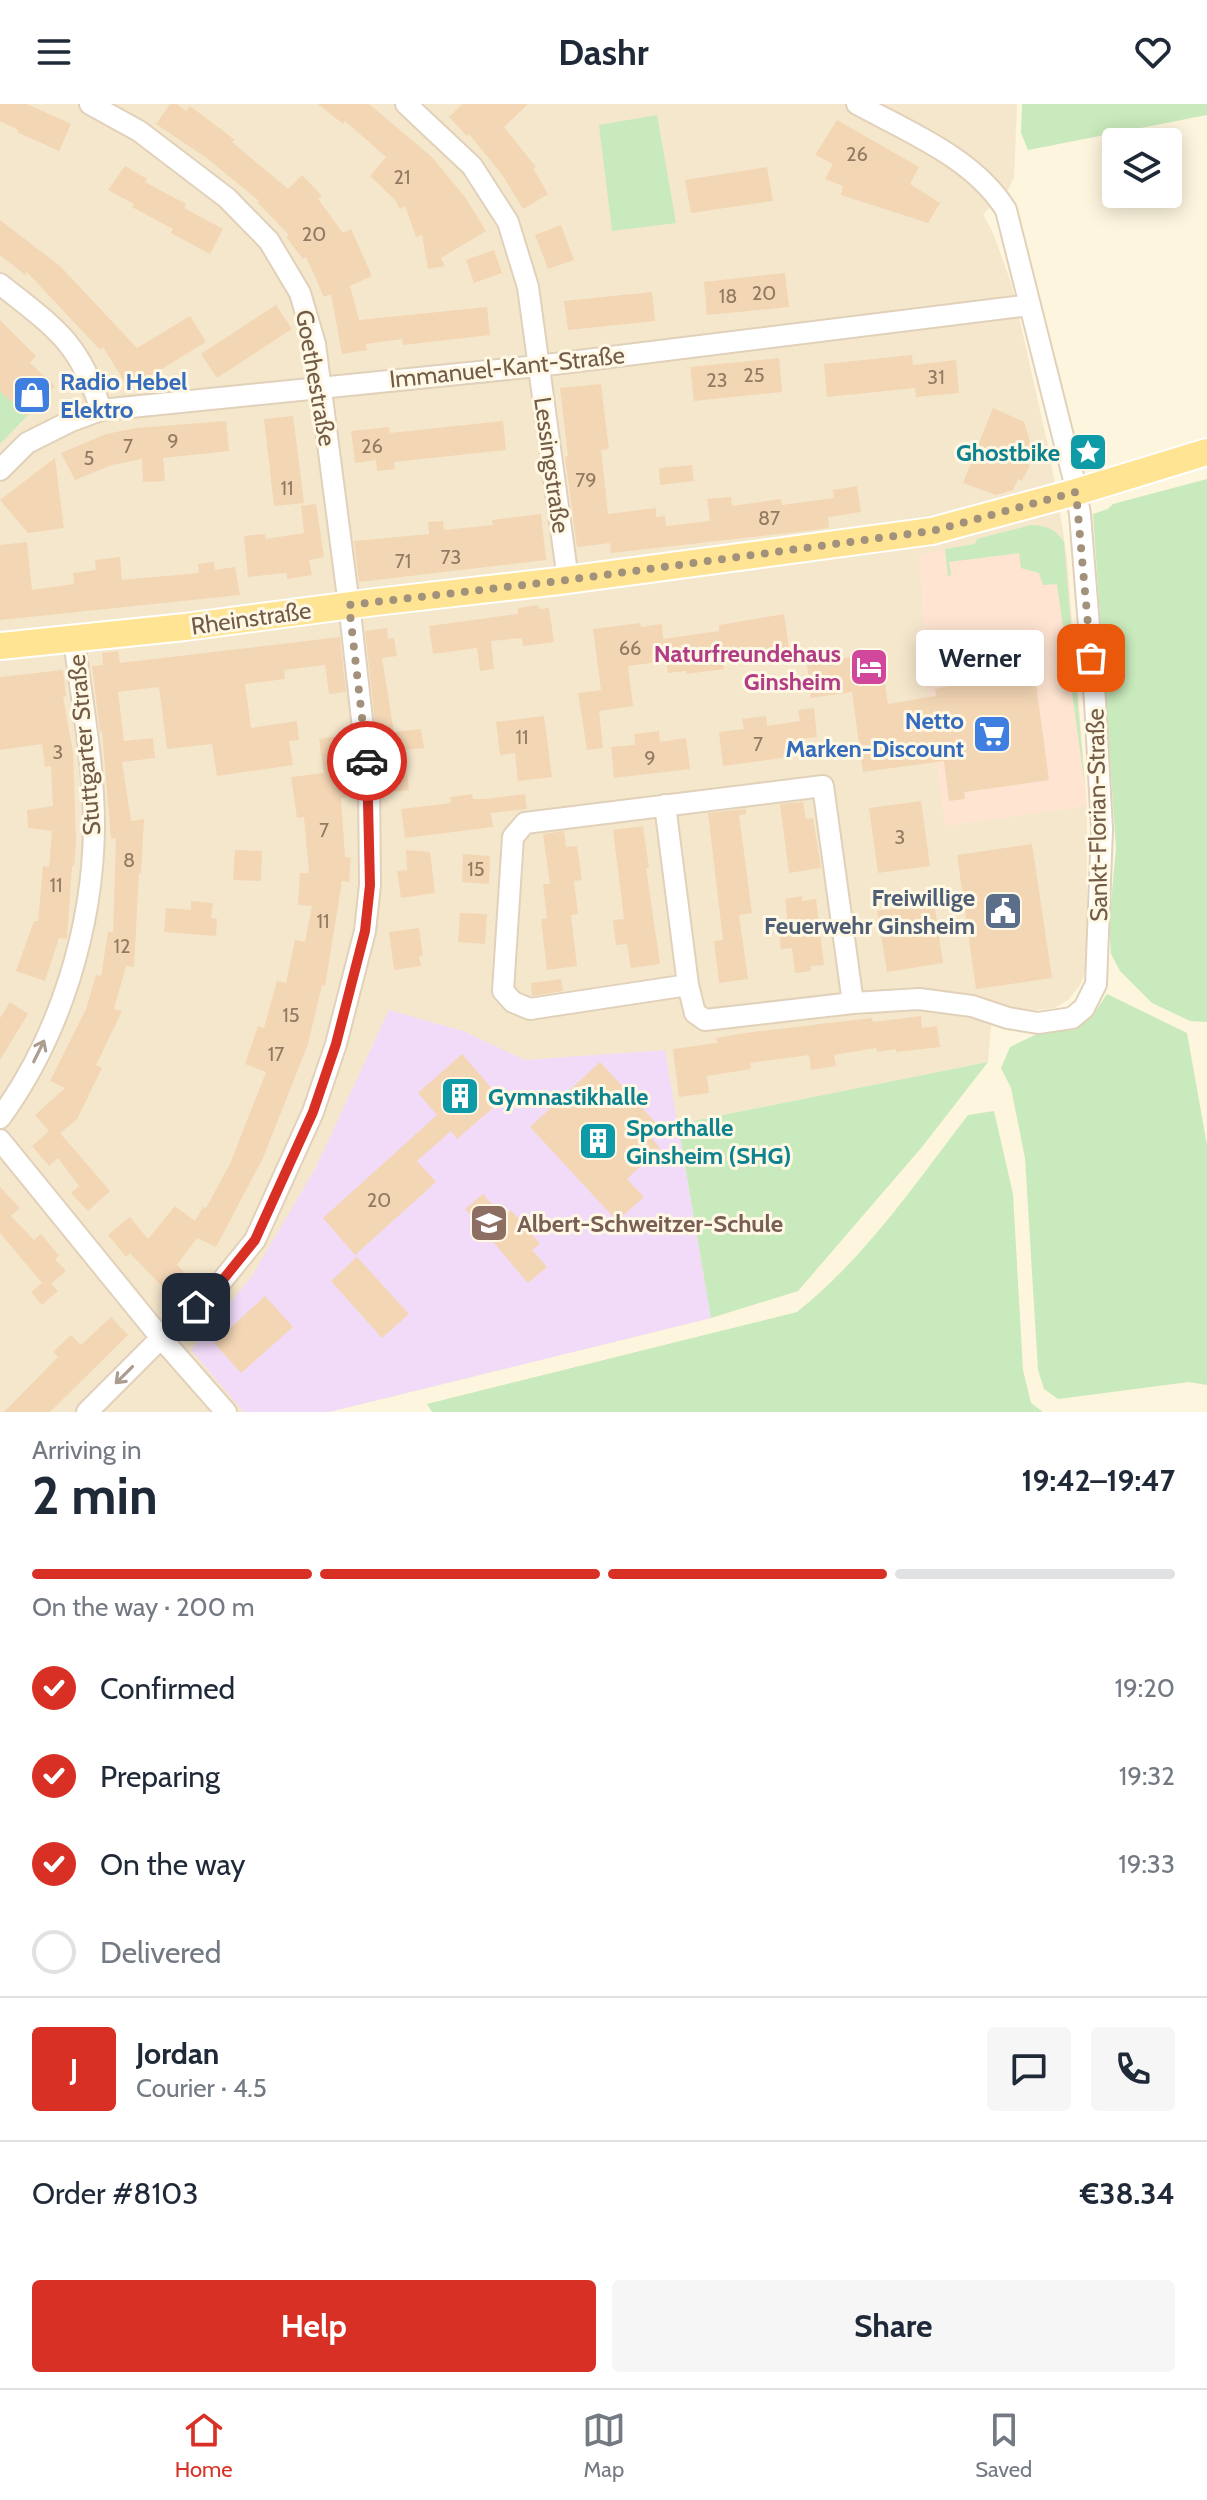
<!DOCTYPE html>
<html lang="en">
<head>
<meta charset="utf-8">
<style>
	:root { --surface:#fff; --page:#f6f6f7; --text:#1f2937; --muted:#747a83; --line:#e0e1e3; --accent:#d93025 }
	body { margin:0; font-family:Cabin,sans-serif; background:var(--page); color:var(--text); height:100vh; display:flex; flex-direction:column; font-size:30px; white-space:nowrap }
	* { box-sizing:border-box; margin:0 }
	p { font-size:26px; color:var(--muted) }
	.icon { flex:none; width:44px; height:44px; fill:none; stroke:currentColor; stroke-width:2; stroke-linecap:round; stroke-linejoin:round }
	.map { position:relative; height:1308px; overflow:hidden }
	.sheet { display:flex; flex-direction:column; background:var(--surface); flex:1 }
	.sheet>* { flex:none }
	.tools { position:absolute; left:1102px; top:24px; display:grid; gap:16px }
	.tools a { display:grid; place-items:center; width:80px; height:80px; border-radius:8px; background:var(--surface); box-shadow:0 4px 20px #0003; font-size:40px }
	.pin { position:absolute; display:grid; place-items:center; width:68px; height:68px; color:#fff; margin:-34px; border-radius:16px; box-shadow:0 4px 12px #0006 }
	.courier { position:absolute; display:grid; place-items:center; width:80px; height:80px; margin:-40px; border:6px solid #d93025; border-radius:50%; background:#fff; color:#222; box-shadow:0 2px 10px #0007 }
	.bubble { position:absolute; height:56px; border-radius:8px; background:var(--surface); box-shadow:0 4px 20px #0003; font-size:26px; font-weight:700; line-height:56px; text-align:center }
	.head em { font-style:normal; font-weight:700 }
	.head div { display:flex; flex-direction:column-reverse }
	.head { display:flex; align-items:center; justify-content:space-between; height:136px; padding:0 32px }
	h1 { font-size:52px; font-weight:700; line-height:60px }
	.bar { display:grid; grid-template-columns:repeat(4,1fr); gap:12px 8px; align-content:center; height:96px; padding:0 32px }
	.bar i { height:10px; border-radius:6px; background:var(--line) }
	.bar .on { background:var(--accent) }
	.bar p { grid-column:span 4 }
	.line { display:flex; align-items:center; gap:20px; padding:0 32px; border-top:2px solid var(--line) }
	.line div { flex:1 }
	.round { display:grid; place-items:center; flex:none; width:84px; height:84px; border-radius:8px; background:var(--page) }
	ol { padding:0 32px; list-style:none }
	li { display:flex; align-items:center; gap:24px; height:88px }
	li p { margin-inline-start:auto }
	li .icon { padding:8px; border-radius:50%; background:var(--accent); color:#fff; stroke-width:4 }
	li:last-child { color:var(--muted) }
	li i { width:44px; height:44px; border:4px solid var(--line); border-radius:50% }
	.action { display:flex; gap:16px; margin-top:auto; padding:16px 32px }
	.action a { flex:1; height:92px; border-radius:8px; background:var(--accent); color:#fff; font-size:32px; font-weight:700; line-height:92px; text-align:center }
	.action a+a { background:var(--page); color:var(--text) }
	header { display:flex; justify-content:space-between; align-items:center; height:104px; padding:0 32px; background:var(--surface); font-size:36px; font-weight:700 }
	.tab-bar { display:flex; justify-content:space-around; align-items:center; height:112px; border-top:2px solid var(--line); background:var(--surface); font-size:22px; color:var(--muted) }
	.tab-bar a { display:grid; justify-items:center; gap:4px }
	.tab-bar .on { color:var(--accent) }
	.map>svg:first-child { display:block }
</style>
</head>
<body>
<header><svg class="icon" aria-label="menu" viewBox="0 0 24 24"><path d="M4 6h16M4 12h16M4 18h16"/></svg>Dashr<svg class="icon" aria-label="heart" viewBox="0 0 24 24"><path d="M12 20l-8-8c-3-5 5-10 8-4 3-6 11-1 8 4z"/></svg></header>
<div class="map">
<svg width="1207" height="1308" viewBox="0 0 1207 1308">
	<rect width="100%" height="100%" fill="#fdf5de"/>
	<path fill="#f5e7cc" d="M0 0H1017L1014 73 1008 86 983 110 994 131 1012 182 1049 346 1064 433 1087 704V864L1080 881 1068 896 1055 904 1029 907 993 900 988 958 678 1020 711 1214 329 1308H0Z"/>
	<path fill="#fee4d1" d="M1031 421 1047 422 1058 429 1064 438 1067 453 1087 702 945 722 924 564 926 555 919 451 975 440 977 435Z"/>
	<path fill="#f2dbf9" d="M389 906 463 927 525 956 665 946 711 1214 329 1308H244L191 1246 252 1172 315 1065Z"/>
	<path fill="#c9eabc" d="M1022 0H1207V11L1028 46 1021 29Z
		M657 11 676 119 612 127 599 21Z
		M0 287 27 312 0 340Z
		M1207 375V918L1190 917 1152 899 1120 867 1111 850 1109 821 1116 744 1093 410 1108 405 1113 400Z
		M1031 421C1047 422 1055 424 1064 438L1085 682 1057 480 1043 481 1039 469 1021 464 1019 449 949 458 951 471 948 472 945 445 975 440 977 435Z
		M1107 890 1187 929 1207 1041V1281L1189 1278 1058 1295 1044 1285 1038 1266 1025 1054 1011 984 1001 964 1010 943 1037 930 1074 925 1095 908Z
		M988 958 922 1043 798 1187 711 1214 678 1020Z
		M994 1007 1013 1090 1023 1266 1031 1299 1043 1308H432L427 1300 797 1208C865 1154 915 1080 968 1011Z"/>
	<path fill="#f3d6b4" d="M0 0H27L71 20 59 47 17 28 18 26 0 17Z
		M170 0H177L186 7 190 2 235 36 232 38 288 85 302 71 322 92 318 95 343 129 351 125 372 172 350 182 359 216 487 203 490 231 403 241 402 235 366 240 367 246 342 250 331 190 324 193 306 153 303 155 286 133 289 131 257 98 259 97 208 55 156 20Z
		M318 0H369L432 53 465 93 486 127 441 154 445 162 428 165 422 131 416 133 405 102 400 105 395 96 370 72 386 53 345 17 343 20Z
		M462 0H528L504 23 536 63 533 64 548 90 523 105 503 72 469 30 467 32 449 13Z
		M837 16 919 63 910 80 940 99 928 119 841 91 843 82 825 75 833 60 815 51Z
		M125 62 147 75 145 78 186 100 184 104 223 125 210 150 171 129 173 125 132 103 134 100 108 86Z
		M767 63 773 97 691 109 685 76Z
		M0 116 60 162 137 244 190 212 206 238 129 285 103 243 100 246 27 168 25 171 0 151Z
		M561 121 574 156 548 165 535 131Z
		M494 146 502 169 474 179 466 156Z
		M785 169 789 203 707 211 704 178Z
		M652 188 655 217 568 226 564 197Z
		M276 201 292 225 217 274 201 250Z
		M0 216 36 252 30 259 55 282 27 312 0 287Z
		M912 251 913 261 956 256 959 289 916 293 915 284 827 293 824 260Z
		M779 254 782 288 694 297 690 263Z
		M601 280 609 345 601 346 608 410 656 404V413L665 412 666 422 710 417 707 395 731 393 732 402 781 395 782 401 834 394 833 386 857 382 861 408 828 413 829 424 806 427 611 449 610 439 577 443 565 353 568 352 560 284Z
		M993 304 1024 318 1031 341 1024 359 1030 361 1022 377 1018 375 1013 386 996 391 963 379Z
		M293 312 304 399 274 402 264 315Z
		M226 317 229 347 163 354 165 377 143 378 142 355 112 361 75 376 61 349 106 330 136 324Z
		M503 317 506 346 394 358 395 365 377 367 376 356 355 359 351 327 389 323 390 329Z
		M55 354 64 424 28 429 0 396Z
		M692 361 694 377 660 381 659 364Z
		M316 400 324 453 309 456 312 471 287 475 286 469 248 473 244 432 265 430 266 435 304 429 301 402Z
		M541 410 546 456 359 478 354 437 429 430 428 418 443 417 444 426 493 421 492 416Z
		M27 438 32 486 74 480 73 469 96 466 95 456 120 453 122 476 199 469 198 460 214 458 215 466 235 463 240 491 0 516V441Z
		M538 501 539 505 549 504 554 538 523 542 522 534 491 537 494 565 480 567 477 544 433 550 429 522 518 510V504Z
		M784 510 790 551 724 560V565L686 570V567L668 569 666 557 628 562 633 602 599 607 603 644 587 646 578 589 601 586 593 525 640 519 641 523 662 520 663 535 719 527V521Z
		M387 524 388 535 394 534 397 552 382 554 394 628 421 625 424 644 404 646 409 686 383 689 365 527Z
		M340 533 346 588 329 590 325 561 284 566 285 575 245 580 251 624 297 617 299 636 289 637 293 661 217 672 212 640 167 645 159 583 118 588 124 637 153 634 155 654 122 658 131 717 144 715 141 770 139 769 134 863 126 862 114 905 122 907 96 961 102 964 77 1015 60 1029 110 1087 88 1107 71 1089 79 1082 58 1054 49 1062 32 1042 49 1027 35 1011 65 984 50 977 86 905 96 871 101 872 108 828H113L116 734 111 735 102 628H100L92 562 103 561 102 549 118 547 120 559Z
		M881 548 888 600 936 592 935 585 950 582 947 562 1032 551 1049 676 964 688 965 695 949 697 944 657 863 668 852 588 811 594 807 560Z
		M63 566 66 592 63 593 73 648 76 737 74 762H72L67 835 59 834 45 877 16 867 34 817H38L43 762 49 763 52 727 28 724 27 706 53 702 51 662 45 663 42 640 0 646V573Z
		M814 604 817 633 794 636 796 652 723 662 719 628 744 625 742 615 766 612 767 622 800 617 798 606Z
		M544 612 552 673 518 677 515 649 500 651 496 618Z
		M659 627 660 638 686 634 690 665 614 674 611 643 635 641 634 630Z
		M343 631 352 693 341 694 345 753 351 754 349 778 342 777 325 882 322 881 308 940 263 1054 216 1143 197 1134 177 1161 188 1172 169 1190 130 1149 126 1153 108 1131 130 1113 148 1135 175 1102 195 1117 203 1103 206 1104 230 1060 266 968 245 960 258 922 264 924 277 877 286 879 295 836 305 838 312 802 298 801 300 769H309L304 713 297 714 291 673 324 669 319 635Z
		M472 690 473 695H485L525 690 527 705 491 709 493 723 405 734 401 705 451 699 450 693Z
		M921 697 930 762 878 769 869 704Z
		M803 698 806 715 813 714 821 764 789 769 780 700Z
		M746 705V710L739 711 752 809 739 811 748 875 719 879 714 837 723 836 708 709Z
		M643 722 649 764H646L660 860 631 864 627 840 616 841 613 816 624 815 613 726Z
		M564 727 566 743 577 742 582 776 574 777 578 810 571 811 577 862 547 866 541 815 547 814 543 780H550L543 730Z
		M1032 740 1052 874 976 885 957 751Z
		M235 746 262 747 261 777 233 776Z
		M406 746 430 748 435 789 401 794 397 767 407 766Z
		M463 750 490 752 489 780 462 778Z
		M802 792V797L816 795 824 861 811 862V867L795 869 792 844 781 845 778 822 788 820 785 795Z
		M191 797 213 799 211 814 217 815 216 832 164 828 166 804 191 806Z
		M934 798 943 859 887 868 877 807Z
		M460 809 487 810 485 840 458 838Z
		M419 824 423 852 419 853 421 862 394 866 389 828Z
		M561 875 563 887 532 892 531 879Z
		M10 898 28 910 0 956V914Z
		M921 912 922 924 937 922 940 943 896 948V945L877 948 876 944 834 951 836 962 811 966 809 951 750 959 751 965 707 972 709 989 679 993 673 945 717 939 716 934 745 929 872 914 873 918Z
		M462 950 502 996 457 1035 451 1027 417 1057 436 1078 355 1151 323 1114 437 1011 418 989Z
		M600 958 657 1020 647 1029 660 1044 627 1075 644 1093 617 1117 530 1023Z
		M0 1083 20 1104 11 1112 34 1136 41 1130 59 1152 55 1155 66 1167 51 1180 58 1187 42 1201 31 1188 42 1179 0 1129Z
		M483 1090 503 1113 511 1106 540 1140 532 1146 547 1163 528 1179 465 1105Z
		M357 1153 409 1210 382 1234 331 1177Z
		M265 1192 293 1223 241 1269 214 1239Z
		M111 1213 128 1231 50 1308H4L58 1253 53 1248 71 1231 81 1241Z"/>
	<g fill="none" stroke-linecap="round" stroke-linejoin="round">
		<defs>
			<path id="minor" d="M406 0 472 62 508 118 528 183 568 476
				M0 180C55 224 79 237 101 306
				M0 366 27 339 71 317 101 306 538 262 1030 201
				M665 701 688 881
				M853 899 823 682 525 719 513 733 503 887 513 898 530 905 688 881 695 909 705 916 853 899 919 895 972 902 1008 914 1038 919 1072 914 1084 904 1096 880 1102 725 1095 597 1080 410 1074 376 1006 106C975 55 909 28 857 0
				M0 1014C60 932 93 824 94 723 94 660 82 598 74 536
				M0 1036 161 1234 226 1308
				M87 1308 161 1234 213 1188 255 1136 313 1008 336 940 365 827 370 781 369 678 351 517 315 240 300 189 269 137 227 94 139 27 90 0"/>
			<path id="major" d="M0 542 185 523 375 498 559 477 932 427 1076 388 1207 348"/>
		</defs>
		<use href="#minor" stroke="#e1d1ba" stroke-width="24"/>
		<use href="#major" stroke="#fff" stroke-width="30"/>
		<use href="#minor" stroke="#fff" stroke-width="20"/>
		<use href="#major" stroke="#ffe593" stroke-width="26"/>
	</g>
	<defs><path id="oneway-shaft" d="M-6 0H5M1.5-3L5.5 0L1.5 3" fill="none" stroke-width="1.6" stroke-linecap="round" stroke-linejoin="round" transform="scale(2)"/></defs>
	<g stroke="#ab9d90">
		<use href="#oneway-shaft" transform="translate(39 947) rotate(-64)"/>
		<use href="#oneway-shaft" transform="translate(124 1271) rotate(135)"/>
	</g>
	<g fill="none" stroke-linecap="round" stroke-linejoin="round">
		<path stroke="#a3927b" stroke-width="8" stroke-dasharray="0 14.4" d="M367 657 349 501 559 477 932 427 1076 388 1091 554"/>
		<path stroke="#d93025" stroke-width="10" d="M196 1203 213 1188 255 1136 313 1008 336 940 365 827 370 781 367 657"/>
	</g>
	<defs>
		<symbol id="shop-square" viewBox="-11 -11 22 22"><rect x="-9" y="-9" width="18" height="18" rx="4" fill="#3f7fe0" stroke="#fff8e5"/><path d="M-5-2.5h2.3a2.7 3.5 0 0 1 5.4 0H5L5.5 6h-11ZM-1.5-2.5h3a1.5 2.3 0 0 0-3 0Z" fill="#fff"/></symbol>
		<symbol id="sight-square" viewBox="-11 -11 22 22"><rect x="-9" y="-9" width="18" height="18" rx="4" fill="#0f9aa8" stroke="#fff8e5"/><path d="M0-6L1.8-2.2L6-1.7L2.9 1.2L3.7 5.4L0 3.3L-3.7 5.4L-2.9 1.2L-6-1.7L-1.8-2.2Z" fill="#fff"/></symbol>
		<symbol id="hotel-square" viewBox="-11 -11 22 22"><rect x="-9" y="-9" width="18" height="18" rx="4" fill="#d1479c" stroke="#fff8e5"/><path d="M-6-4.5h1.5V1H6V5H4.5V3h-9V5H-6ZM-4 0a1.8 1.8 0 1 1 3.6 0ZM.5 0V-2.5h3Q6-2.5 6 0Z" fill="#fff"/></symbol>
		<symbol id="supermarket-square" viewBox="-11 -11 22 22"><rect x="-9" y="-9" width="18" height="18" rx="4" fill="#3f7fe0" stroke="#fff8e5"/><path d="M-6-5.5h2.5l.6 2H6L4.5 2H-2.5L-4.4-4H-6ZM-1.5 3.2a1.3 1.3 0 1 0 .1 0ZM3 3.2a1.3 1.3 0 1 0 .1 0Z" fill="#fff"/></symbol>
		<symbol id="civic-square" viewBox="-11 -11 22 22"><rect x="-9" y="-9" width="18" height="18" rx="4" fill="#5c6f8a" stroke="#fff8e5"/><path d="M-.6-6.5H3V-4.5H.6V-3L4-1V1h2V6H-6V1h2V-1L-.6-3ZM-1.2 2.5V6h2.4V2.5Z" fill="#fff"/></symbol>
		<symbol id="building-square" viewBox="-11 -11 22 22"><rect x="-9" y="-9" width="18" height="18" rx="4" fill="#0f9aa8" stroke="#fff8e5"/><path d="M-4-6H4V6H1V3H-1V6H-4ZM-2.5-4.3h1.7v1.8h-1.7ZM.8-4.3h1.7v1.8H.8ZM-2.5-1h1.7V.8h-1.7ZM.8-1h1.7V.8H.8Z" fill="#fff"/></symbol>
		<symbol id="school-square" viewBox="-11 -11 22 22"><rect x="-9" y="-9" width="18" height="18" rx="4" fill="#8d6e63" stroke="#fff8e5"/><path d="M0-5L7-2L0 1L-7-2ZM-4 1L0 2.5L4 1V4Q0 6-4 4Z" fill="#fff"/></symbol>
	</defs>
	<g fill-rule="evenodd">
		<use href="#shop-square" x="10" y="269" width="44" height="44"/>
		<use href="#sight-square" x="1066" y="326" width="44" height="44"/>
		<use href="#hotel-square" x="847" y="541" width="44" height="44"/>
		<use href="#supermarket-square" x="970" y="608" width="44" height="44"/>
		<use href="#civic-square" x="981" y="785" width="44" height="44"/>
		<use href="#building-square" x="438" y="970" width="44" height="44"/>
		<use href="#building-square" x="576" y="1015" width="44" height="44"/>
		<use href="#school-square" x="467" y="1097" width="44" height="44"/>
	</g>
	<g text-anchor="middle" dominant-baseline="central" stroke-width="6" stroke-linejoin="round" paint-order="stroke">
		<g font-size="20" fill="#937a62">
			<text x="857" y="50">26</text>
			<text x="402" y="73">21</text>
			<text x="314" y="130">20</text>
			<text x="764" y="189">20</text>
			<text x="728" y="192">18</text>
			<text x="754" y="271">25</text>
			<text x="936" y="273">31</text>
			<text x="717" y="276">23</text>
			<text x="173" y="337">9</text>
			<text x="128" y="342">7</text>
			<text x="372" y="342">26</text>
			<text x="89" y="354">5</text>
			<text x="586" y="376">79</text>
			<text x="287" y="384">11</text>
			<text x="769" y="414">87</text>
			<text x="451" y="453">73</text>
			<text x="403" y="457">71</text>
			<text x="630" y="544">66</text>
			<text x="522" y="633">11</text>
			<text x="758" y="640">7</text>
			<text x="58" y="648">3</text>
			<text x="650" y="654">9</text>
			<text x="324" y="726">7</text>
			<text x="900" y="733">3</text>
			<text x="129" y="756">8</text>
			<text x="476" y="765">15</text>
			<text x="56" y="781">11</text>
			<text x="323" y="817">11</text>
			<text x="122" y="842">12</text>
			<text x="291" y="911">15</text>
			<text x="276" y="950">17</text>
			<text x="379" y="1096">20</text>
		</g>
		<g font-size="24" fill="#735c46" stroke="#fff8e5">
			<text transform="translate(507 263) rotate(-6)">Immanuel-Kant-Straße</text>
			<text transform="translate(316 274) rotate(80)">Goethestraße</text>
			<text transform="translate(552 361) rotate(82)">Lessingstraße</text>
			<text transform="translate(251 514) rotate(-8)">Rheinstraße</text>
			<text transform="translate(84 641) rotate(-95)">Stuttgarter Straße</text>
			<text transform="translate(1097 711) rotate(-91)">Sankt-Florian-Straße</text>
		</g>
		<g font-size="24" font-weight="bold" fill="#366cbe" stroke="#fff8e5" text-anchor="start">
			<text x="60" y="277">Radio Hebel<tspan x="60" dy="28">Elektro</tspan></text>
			<text x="964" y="616" text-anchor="end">Netto<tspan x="964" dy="28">Marken-Discount</tspan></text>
		</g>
		<g font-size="24" font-weight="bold" fill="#0d838f" stroke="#fff8e5" text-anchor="start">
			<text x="1060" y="348" text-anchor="end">Ghostbike</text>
			<text x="488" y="992">Gymnastikhalle</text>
			<text x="626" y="1023">Sporthalle<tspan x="626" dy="28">Ginsheim (SHG)</tspan></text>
		</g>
		<g font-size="24" font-weight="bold" fill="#b23c85" stroke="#fff8e5" text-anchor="end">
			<text x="841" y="549">Naturfreundehaus<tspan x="841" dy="28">Ginsheim</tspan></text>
		</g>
		<g font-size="24" font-weight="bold" fill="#4e5e75" stroke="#fff8e5" text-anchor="end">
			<text x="975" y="793">Freiwillige<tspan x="975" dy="28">Feuerwehr Ginsheim</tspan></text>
		</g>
		<g font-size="24" font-weight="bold" fill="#785e54" stroke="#fff8e5" text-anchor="start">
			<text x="517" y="1119">Albert-Schweitzer-Schule</text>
		</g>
	</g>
</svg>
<div class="tools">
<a><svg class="icon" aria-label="layers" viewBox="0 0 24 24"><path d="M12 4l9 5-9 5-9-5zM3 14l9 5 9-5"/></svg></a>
</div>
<div class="pin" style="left:1091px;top:554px;background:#ea580c"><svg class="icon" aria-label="bag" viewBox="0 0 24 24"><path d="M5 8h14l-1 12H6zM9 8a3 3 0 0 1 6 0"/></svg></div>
<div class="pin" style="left:196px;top:1203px;background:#1f2937"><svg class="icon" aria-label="home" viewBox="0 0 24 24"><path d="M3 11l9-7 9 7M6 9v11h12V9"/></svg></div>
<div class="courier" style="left:367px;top:657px"><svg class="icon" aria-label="car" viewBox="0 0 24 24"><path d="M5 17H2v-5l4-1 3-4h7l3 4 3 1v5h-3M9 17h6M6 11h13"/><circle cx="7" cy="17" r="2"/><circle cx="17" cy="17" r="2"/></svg></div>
<div class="bubble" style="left:916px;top:526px;width:128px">Werner</div>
</div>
<section class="sheet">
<div class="head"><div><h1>2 min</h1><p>Arriving in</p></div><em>19:42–19:47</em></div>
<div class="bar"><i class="on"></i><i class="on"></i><i class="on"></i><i></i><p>On the way · 200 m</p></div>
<ol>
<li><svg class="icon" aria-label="check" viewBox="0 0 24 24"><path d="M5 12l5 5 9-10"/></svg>Confirmed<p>19:20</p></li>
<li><svg class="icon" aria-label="check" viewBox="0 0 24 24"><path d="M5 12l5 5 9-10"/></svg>Preparing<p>19:32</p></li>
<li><svg class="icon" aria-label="check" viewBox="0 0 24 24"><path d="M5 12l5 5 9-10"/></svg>On the way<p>19:33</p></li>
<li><i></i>Delivered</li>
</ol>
<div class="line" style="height:144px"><b class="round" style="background:var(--accent);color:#fff">J</b><div><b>Jordan</b><p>Courier · 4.5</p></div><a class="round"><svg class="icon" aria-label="chat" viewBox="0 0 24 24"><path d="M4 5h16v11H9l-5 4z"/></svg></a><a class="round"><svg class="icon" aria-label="phone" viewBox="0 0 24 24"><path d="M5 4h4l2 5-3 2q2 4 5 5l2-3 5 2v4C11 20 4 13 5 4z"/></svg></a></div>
<div class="line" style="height:104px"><div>Order #8103</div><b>€38.34</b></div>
<div class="action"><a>Help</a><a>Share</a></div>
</section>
<nav class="tab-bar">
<a class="on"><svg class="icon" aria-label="home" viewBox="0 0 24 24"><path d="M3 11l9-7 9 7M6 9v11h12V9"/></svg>Home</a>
<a><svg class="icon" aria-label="map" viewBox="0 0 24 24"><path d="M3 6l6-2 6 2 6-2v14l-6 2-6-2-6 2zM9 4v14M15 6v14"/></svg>Map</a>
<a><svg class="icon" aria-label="saved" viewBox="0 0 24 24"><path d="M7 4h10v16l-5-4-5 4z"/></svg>Saved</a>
</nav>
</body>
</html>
